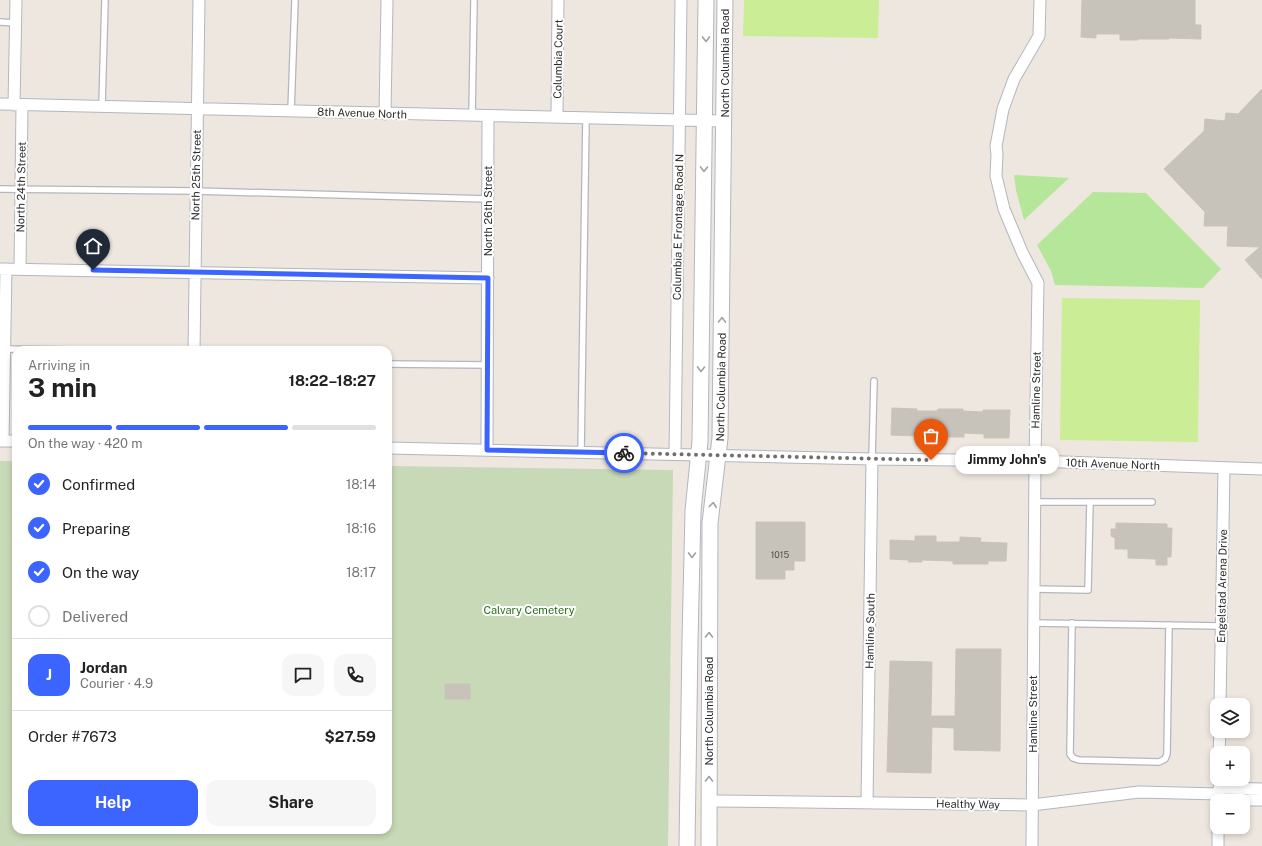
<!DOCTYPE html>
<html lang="en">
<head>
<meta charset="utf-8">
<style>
	:root { --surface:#fff; --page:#f6f6f6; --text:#222; --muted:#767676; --line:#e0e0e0; --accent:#3c64ff }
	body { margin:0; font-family:"Public Sans",sans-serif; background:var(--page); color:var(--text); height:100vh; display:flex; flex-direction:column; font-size:15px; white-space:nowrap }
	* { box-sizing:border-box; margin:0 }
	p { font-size:13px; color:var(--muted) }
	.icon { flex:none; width:22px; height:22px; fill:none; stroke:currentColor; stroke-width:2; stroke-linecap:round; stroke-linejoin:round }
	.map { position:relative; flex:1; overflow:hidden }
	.drawer { position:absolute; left:12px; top:346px; width:380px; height:488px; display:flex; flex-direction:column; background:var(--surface); border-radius:12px; box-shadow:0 2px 6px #0003 }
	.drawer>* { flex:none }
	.tools { position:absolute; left:1210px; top:698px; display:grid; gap:8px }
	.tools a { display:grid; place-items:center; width:40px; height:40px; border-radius:8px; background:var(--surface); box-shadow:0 2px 6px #0003; font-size:20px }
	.pin { position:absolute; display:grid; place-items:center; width:34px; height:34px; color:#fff; margin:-41px -17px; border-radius:50% 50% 50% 0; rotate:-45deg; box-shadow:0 0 4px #0007 }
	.pin .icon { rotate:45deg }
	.courier { position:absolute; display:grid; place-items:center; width:40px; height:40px; margin:-20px; border:3px solid #3c64ff; border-radius:50%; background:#fff; color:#222; box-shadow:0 1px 5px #0007 }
	.bubble { position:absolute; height:28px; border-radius:12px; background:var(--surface); box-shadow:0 2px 6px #0003; font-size:13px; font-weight:700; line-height:28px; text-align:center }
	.headline em { font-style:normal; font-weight:700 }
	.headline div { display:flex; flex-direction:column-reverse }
	.headline { display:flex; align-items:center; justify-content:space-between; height:68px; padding:0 16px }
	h1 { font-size:26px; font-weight:700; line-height:30px }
	.bar { display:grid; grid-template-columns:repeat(4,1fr); gap:6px 4px; align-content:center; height:48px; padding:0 16px }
	.bar i { height:5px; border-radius:3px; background:var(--line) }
	.bar .on { background:var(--accent) }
	.bar p { grid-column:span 4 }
	.line { display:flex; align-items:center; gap:10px; padding:0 16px; border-top:1px solid var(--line) }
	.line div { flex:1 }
	.round { display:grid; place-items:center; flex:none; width:42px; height:42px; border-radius:12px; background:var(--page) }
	ol { padding:0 16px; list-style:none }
	li { display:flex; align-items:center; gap:12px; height:44px }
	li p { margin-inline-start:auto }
	li .icon { padding:4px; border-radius:50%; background:var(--accent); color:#fff; stroke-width:4 }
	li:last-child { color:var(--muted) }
	li i { width:22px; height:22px; border:2px solid var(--line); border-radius:50% }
	.button { display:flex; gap:8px; margin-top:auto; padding:8px 16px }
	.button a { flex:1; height:46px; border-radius:12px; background:var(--accent); color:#fff; font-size:16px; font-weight:700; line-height:46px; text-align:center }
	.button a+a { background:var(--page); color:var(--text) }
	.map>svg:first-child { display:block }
</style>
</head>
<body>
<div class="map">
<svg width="1262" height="846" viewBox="0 0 1262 846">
	<rect width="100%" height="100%" fill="#eee7df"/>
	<path fill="#b5e69a" d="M1014 175 1069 178 1024 220 1016 190Z
		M1093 192 1146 193 1221 269 1203 288 1055 285 1051 271 1037 245Z"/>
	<path fill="#c7d9b6" d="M0 461H16V830H388V466L673 470 668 846H0Z"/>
	<path fill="#caed96" d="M744 0H879L878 38 743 36Z
		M1062 298 1200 300 1198 442 1060 440Z"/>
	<path fill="#c7c2ba" stroke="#cac3b8" d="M1082 0H1195V25H1201V39L1169 38V39H1138V40H1120V34H1096V38L1081 37Z
		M1262 89V279L1245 260 1260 247 1227 246 1228 226H1204L1205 212 1164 169 1204 131 1205 119 1225 121 1226 113 1238 114Z
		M892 408 917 409V411H937L938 409H963V411L983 412V410H1010L1009 438H984V434L964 433V437H939V433L917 432V436L891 435Z
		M756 522H805V561H794V570H785V579H756Z
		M1116 523 1167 524V528H1172L1171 557H1167V565H1156V559L1128 558V549H1115V538L1111 536V529H1116Z
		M915 536H936V542H960V537L981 538 980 542 1007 543 1006 561H988V564H953V561L922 560V562H908L909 560 890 559V540L915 541Z
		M956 649H1001L1000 751 954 750V728L932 727 931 773 887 772 890 661 932 662 931 716H955Z
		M445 684H470V699H445Z"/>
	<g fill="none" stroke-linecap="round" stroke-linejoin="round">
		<defs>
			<path id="service" d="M0 22 16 23
				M102 106 105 0
				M291 111 295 0
				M472 116 474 0
				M0 189 196 191 488 199
				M4 349 68 350
				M388 364 487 365
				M581 452 586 118
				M872 459 874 381
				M1035 502H1152
				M1034 589 1088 590 1090 502
				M1033 623 1221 626
				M1072 623 1070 754 1073 758 1079 760 1159 762 1165 759 1167 754 1169 625"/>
			<path id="minor" d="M0 104 724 121
				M14 105 16 0
				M385 114 387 0
				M557 117 558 0
				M0 269 488 278
				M20 269 22 105
				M194 350 199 0
				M0 441H16
				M3 441 6 269
				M388 448 872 459 1035 461 1262 469
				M487 450 488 116
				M675 454 681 0
				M1220 705 1224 468
				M1219 753 1220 731
				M1219 788 1262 789
				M1219 800H1262
				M716 801 1032 805 1139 792 1219 794
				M867 802 872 459
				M1032 846 1035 461 1038 283 1022 252 1004 209 996 176 997 154 996 146 1003 109 1014 79 1039 36 1040 0
				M1218 846V827"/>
			<path id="secondary" d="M687 846 690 641 693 511 700 441 706 0
				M709 846 710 523 720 438 725 0"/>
		</defs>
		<use href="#service" stroke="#b3b6c0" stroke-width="8"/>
		<use href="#minor" stroke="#b3b6c0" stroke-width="13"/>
		<use href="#secondary" stroke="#b3b6c0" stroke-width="17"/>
		<use href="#service" stroke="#fff" stroke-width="5.5"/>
		<use href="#minor" stroke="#fff" stroke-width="11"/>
		<use href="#secondary" stroke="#fff" stroke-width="15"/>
	</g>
	<defs><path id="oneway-chevron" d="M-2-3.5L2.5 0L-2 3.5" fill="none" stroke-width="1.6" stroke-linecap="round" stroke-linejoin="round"/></defs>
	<g stroke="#a0a0a0">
		<use href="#oneway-chevron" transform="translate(706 39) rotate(90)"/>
		<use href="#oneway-chevron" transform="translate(704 169) rotate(91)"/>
		<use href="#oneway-chevron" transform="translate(722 320) rotate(-89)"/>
		<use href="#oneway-chevron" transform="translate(701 369) rotate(91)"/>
		<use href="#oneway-chevron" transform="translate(713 505) rotate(-83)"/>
		<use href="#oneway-chevron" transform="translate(692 555) rotate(91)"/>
		<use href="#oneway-chevron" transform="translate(709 635) rotate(-89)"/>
		<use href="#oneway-chevron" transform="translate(709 779) rotate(-90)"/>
	</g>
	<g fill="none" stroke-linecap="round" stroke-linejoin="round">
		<path stroke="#716e6b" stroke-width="4" stroke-dasharray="0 7.2" d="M624 453 931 460"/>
		<path stroke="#3c64ff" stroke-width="5" d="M93 270 488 278 487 450 624 453"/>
	</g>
	<g text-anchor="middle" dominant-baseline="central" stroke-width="4" stroke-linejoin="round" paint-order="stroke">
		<g font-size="9" fill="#545250">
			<text x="780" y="554">1015</text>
		</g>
		<g font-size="11" fill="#2d2d2d" stroke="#fff">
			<text transform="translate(558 59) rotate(-89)">Columbia Court</text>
			<text transform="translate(725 63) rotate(-90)">North Columbia Road</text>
			<text transform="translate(362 113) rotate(2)">8th Avenue North</text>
			<text transform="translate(196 175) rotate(-89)">North 25th Street</text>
			<text transform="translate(21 187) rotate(-89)">North 24th Street</text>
			<text transform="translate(488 211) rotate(-90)">North 26th Street</text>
			<text transform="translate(678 227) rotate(-89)">Columbia E Frontage Road N</text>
			<text transform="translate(721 387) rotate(-89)">North Columbia Road</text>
			<text transform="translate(1036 390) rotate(-89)">Hamline Street</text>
			<text transform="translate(1113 464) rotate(2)">10th Avenue North</text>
			<text transform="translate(1222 586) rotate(-89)">Engelstad Arena Drive</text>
			<text transform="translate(870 631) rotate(-89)">Hamline South</text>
			<text transform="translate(709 711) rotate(-90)">North Columbia Road</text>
			<text transform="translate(1033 714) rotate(-90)">Hamline Street</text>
			<text transform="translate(968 804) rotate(1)">Healthy Way</text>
		</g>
		<g font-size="11" fill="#2c6d19" stroke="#fff">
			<text x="529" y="610">Calvary Cemetery</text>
		</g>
	</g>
</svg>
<div class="tools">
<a><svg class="icon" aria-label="layers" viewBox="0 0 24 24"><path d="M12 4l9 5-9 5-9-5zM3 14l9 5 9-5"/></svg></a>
<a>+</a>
<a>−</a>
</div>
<div class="pin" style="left:931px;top:460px;background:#ea580c"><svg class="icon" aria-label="bag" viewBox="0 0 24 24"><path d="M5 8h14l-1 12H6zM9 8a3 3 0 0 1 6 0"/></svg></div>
<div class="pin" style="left:93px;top:270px;background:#1f2937"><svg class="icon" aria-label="home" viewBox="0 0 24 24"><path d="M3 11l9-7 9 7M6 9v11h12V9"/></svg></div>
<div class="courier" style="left:624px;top:453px"><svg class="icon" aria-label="bike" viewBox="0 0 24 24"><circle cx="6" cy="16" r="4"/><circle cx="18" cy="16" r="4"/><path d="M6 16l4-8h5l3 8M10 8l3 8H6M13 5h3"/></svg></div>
<div class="bubble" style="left:955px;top:446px;width:104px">Jimmy John's</div>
<section class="drawer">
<div class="headline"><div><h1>3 min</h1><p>Arriving in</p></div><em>18:22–18:27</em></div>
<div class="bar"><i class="on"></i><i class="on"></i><i class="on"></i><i></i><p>On the way · 420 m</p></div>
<ol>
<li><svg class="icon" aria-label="check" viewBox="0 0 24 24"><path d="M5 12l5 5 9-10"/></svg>Confirmed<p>18:14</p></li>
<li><svg class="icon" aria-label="check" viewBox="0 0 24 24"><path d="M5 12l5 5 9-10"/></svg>Preparing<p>18:16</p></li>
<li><svg class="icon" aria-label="check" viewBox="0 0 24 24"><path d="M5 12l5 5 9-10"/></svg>On the way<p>18:17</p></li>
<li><i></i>Delivered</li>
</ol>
<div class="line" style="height:72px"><b class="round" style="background:var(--accent);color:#fff">J</b><div><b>Jordan</b><p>Courier · 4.9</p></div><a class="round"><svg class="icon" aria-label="chat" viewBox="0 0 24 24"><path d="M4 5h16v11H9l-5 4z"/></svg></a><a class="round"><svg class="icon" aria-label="phone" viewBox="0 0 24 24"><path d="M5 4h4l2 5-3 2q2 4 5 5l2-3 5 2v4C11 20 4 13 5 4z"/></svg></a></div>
<div class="line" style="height:52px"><div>Order #7673</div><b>$27.59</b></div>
<div class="button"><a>Help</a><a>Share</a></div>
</section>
</div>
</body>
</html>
